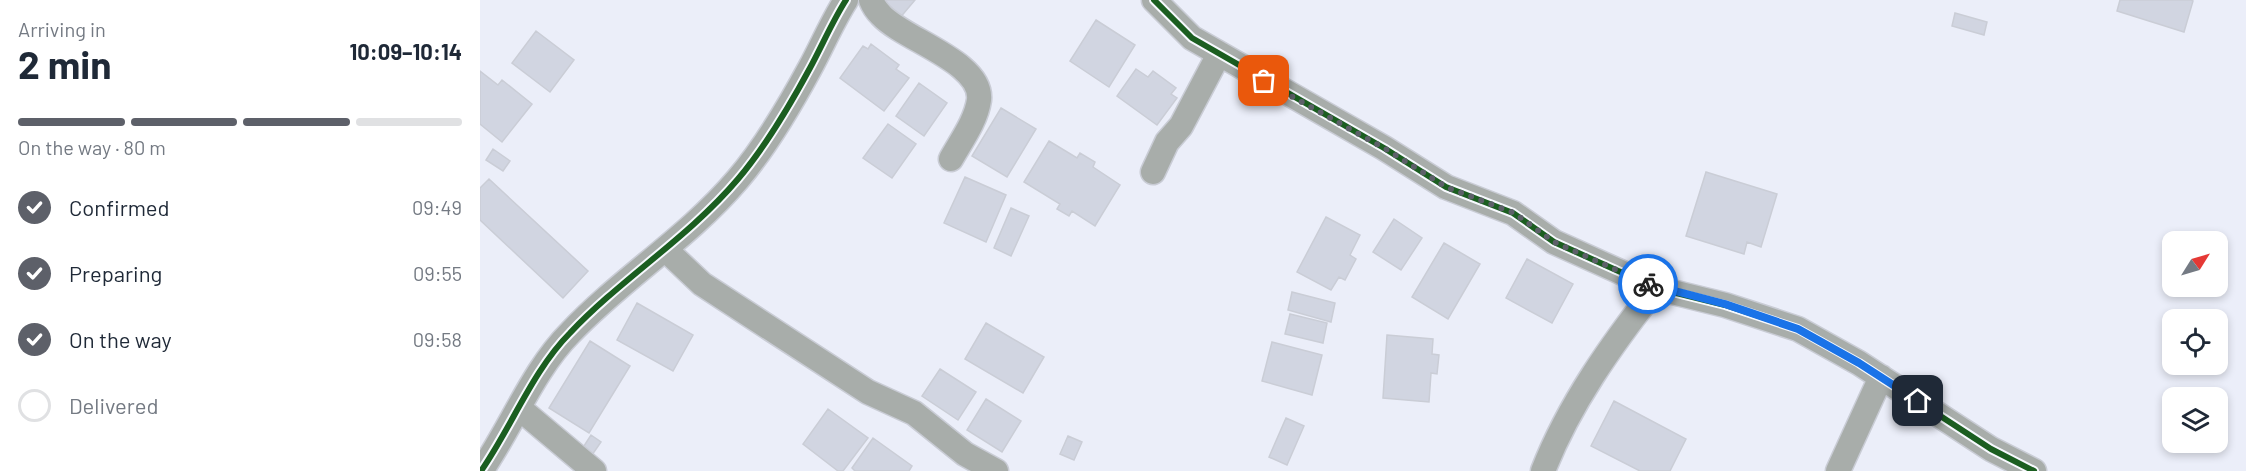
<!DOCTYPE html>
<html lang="en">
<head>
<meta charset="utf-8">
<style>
	:root { --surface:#fff; --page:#f6f6f7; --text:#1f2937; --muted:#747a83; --line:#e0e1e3; --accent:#5d6069 }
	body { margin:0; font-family:Barlow,sans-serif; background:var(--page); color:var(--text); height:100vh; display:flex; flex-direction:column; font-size:22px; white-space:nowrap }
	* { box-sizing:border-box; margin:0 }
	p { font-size:20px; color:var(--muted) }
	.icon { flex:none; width:33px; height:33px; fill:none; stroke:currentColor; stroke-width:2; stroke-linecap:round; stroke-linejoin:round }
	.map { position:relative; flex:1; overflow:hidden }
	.sheet { display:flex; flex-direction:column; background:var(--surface); width:480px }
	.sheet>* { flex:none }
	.needle { width:39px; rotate:53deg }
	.controls { position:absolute; left:1682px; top:231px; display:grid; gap:12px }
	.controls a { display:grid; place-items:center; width:66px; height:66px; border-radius:12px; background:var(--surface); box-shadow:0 3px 9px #0003; font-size:30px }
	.pin { position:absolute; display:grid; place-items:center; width:51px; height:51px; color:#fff; margin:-26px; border-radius:12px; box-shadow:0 3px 9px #0006 }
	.courier { position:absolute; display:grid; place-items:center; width:60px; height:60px; margin:-30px; border:4px solid #1a73e8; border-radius:50%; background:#fff; color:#222; box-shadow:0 2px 8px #0007 }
	.overview em { font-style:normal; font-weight:700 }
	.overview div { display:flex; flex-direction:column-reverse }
	.overview { display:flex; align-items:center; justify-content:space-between; height:102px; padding:0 18px }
	h1 { font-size:39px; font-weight:700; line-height:45px }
	.bar { display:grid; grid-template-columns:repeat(4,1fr); gap:9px 6px; align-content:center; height:72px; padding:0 18px }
	.bar i { height:8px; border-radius:4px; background:var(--line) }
	.bar .selected { background:var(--accent) }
	.bar p { grid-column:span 4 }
	ol { padding:0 18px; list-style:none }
	li { display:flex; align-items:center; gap:18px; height:66px }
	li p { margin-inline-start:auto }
	li .icon { padding:6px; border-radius:50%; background:var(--accent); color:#fff; stroke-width:4 }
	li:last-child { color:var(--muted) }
	li i { width:33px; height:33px; border:3px solid var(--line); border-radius:50% }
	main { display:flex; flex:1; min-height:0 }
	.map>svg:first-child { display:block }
</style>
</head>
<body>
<main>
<section class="sheet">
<div class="overview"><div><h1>2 min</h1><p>Arriving in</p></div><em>10:09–10:14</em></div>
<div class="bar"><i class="selected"></i><i class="selected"></i><i class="selected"></i><i></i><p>On the way · 80 m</p></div>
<ol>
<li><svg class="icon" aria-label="check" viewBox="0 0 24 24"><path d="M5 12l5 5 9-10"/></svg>Confirmed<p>09:49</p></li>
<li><svg class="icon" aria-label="check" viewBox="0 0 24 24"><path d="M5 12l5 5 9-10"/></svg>Preparing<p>09:55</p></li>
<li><svg class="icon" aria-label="check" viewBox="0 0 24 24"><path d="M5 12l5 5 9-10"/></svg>On the way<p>09:58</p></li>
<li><i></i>Delivered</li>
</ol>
</section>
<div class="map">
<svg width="1766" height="471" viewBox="0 0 1766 471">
	<rect width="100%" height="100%" fill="#ebeef9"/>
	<path fill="#d1d5e1" stroke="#cacdd6" stroke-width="1.5" d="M398 0H435L419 19Z
		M1640 0H1711L1713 1 1704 32 1637 11Z
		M1475 13 1507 22 1504 35 1472 26Z
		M616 20 655 45 629 87 590 61Z
		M56 31 94 60 70 92 32 63Z
		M391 44 419 65 416 69 429 78 404 111 360 78 383 46 388 49Z
		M656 69 668 77 673 71 696 88 691 94 697 98 677 125 637 96Z
		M0 71 18 85 22 80 52 104 22 142 0 124Z
		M439 83 467 103 444 136 416 116Z
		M521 108 556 129 527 177 492 156Z
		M408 124 436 144 412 178 383 158Z
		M569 141 597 158 600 153 615 162 613 167 640 185 615 226 592 211 589 216 577 209 580 204 544 182Z
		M13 149 30 161 23 171 6 160Z
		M1226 172 1297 194 1281 247 1267 242 1264 254 1206 236Z
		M485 177 526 195 506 242 464 223Z
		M9 179 108 271 83 298 0 220V188Z
		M531 208 549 216 531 256 514 248Z
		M846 217 880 235 870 255 876 259 865 280 859 277 851 290 817 272Z
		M914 219 942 238 921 270 893 252Z
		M964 243 1000 264 968 319 932 297Z
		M1047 259 1093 284 1072 323 1026 298Z
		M812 292 855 303 851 322 808 310Z
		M157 303 213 335 193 371 137 340Z
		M810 314 847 323 843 343 805 334Z
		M506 323 564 357 543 393 485 359Z
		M907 335 953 339 952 354 959 355 957 374 951 373 949 402 903 398Z
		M110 341 150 366 109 433 69 408Z
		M792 342 842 355 832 395 782 381Z
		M460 369 496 392 478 420 442 396Z
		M506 399 541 421 522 452 487 430Z
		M1134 401 1206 439 1190 471H1160L1111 446Z
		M348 409 388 438 363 471H358L323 444Z
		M806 418 824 426 807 465 789 457Z
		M111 435 121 442 112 455 102 449Z
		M588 436 602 442 594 460 580 454Z
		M393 438 432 466 429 471H375L372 468Z"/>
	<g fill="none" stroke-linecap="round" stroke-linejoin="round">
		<defs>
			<path id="minor" d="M391 0C393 5 397 11 401 15 424 40 503 62 499 100 496 121 481 141 471 159
				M674 0 712 38 904 148 966 187 1033 213 1074 242 1176 288 1245 305 1318 329 1379 363 1511 449 1554 471
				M673 172 687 142 701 126 739 54
				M186 250 222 284 388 392 434 413 485 454 516 471
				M39 408 114 471
				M1 471C31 428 53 370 90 333 142 278 208 238 258 179 286 146 309 107 330 68 342 46 352 22 366 0
				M1063 471C1089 404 1132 344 1176 288
				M1358 471 1401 377"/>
		</defs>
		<use href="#minor" stroke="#c9ccd5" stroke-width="27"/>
		<use href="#minor" stroke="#a8adaa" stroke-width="24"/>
		<defs>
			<path id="cycleway" d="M674 0 712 38 904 148 966 187 1033 213 1074 242 1176 288 1245 305 1318 329 1379 363 1511 449 1554 471
				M1 471C31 428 53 370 90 333 142 278 208 238 258 179 286 146 309 107 330 68 342 46 352 22 366 0"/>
		</defs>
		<use href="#cycleway" stroke="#f7f9fe" stroke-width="10"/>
		<use href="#cycleway" stroke="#1b5e20" stroke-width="6"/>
	</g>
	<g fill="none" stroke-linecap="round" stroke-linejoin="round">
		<path stroke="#5d6069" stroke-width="6" stroke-dasharray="0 10.8" d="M784 81 904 148 966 187 1034 213 1074 242 1168 284"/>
		<path stroke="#1a73e8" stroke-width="8" d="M1168 284 1245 304 1318 329 1379 363 1438 401"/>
	</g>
</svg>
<div class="controls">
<a><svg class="needle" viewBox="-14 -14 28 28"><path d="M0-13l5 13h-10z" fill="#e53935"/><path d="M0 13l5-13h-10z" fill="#747a83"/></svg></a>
<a><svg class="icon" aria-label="locate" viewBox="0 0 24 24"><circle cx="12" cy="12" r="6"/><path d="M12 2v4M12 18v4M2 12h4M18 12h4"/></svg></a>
<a><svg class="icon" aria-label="layers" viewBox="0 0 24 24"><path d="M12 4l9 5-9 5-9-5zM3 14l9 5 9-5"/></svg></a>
</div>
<div class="pin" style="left:784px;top:81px;background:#ea580c"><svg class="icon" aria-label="bag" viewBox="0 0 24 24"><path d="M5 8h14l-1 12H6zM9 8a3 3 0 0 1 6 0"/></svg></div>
<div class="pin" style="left:1438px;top:401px;background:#1f2937"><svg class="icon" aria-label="home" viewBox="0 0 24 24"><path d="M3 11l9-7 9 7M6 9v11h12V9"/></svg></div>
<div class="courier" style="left:1168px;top:284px"><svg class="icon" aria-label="bike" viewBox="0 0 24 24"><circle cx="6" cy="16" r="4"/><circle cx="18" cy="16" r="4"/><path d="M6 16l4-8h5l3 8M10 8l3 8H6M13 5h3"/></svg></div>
</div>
</main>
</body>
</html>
